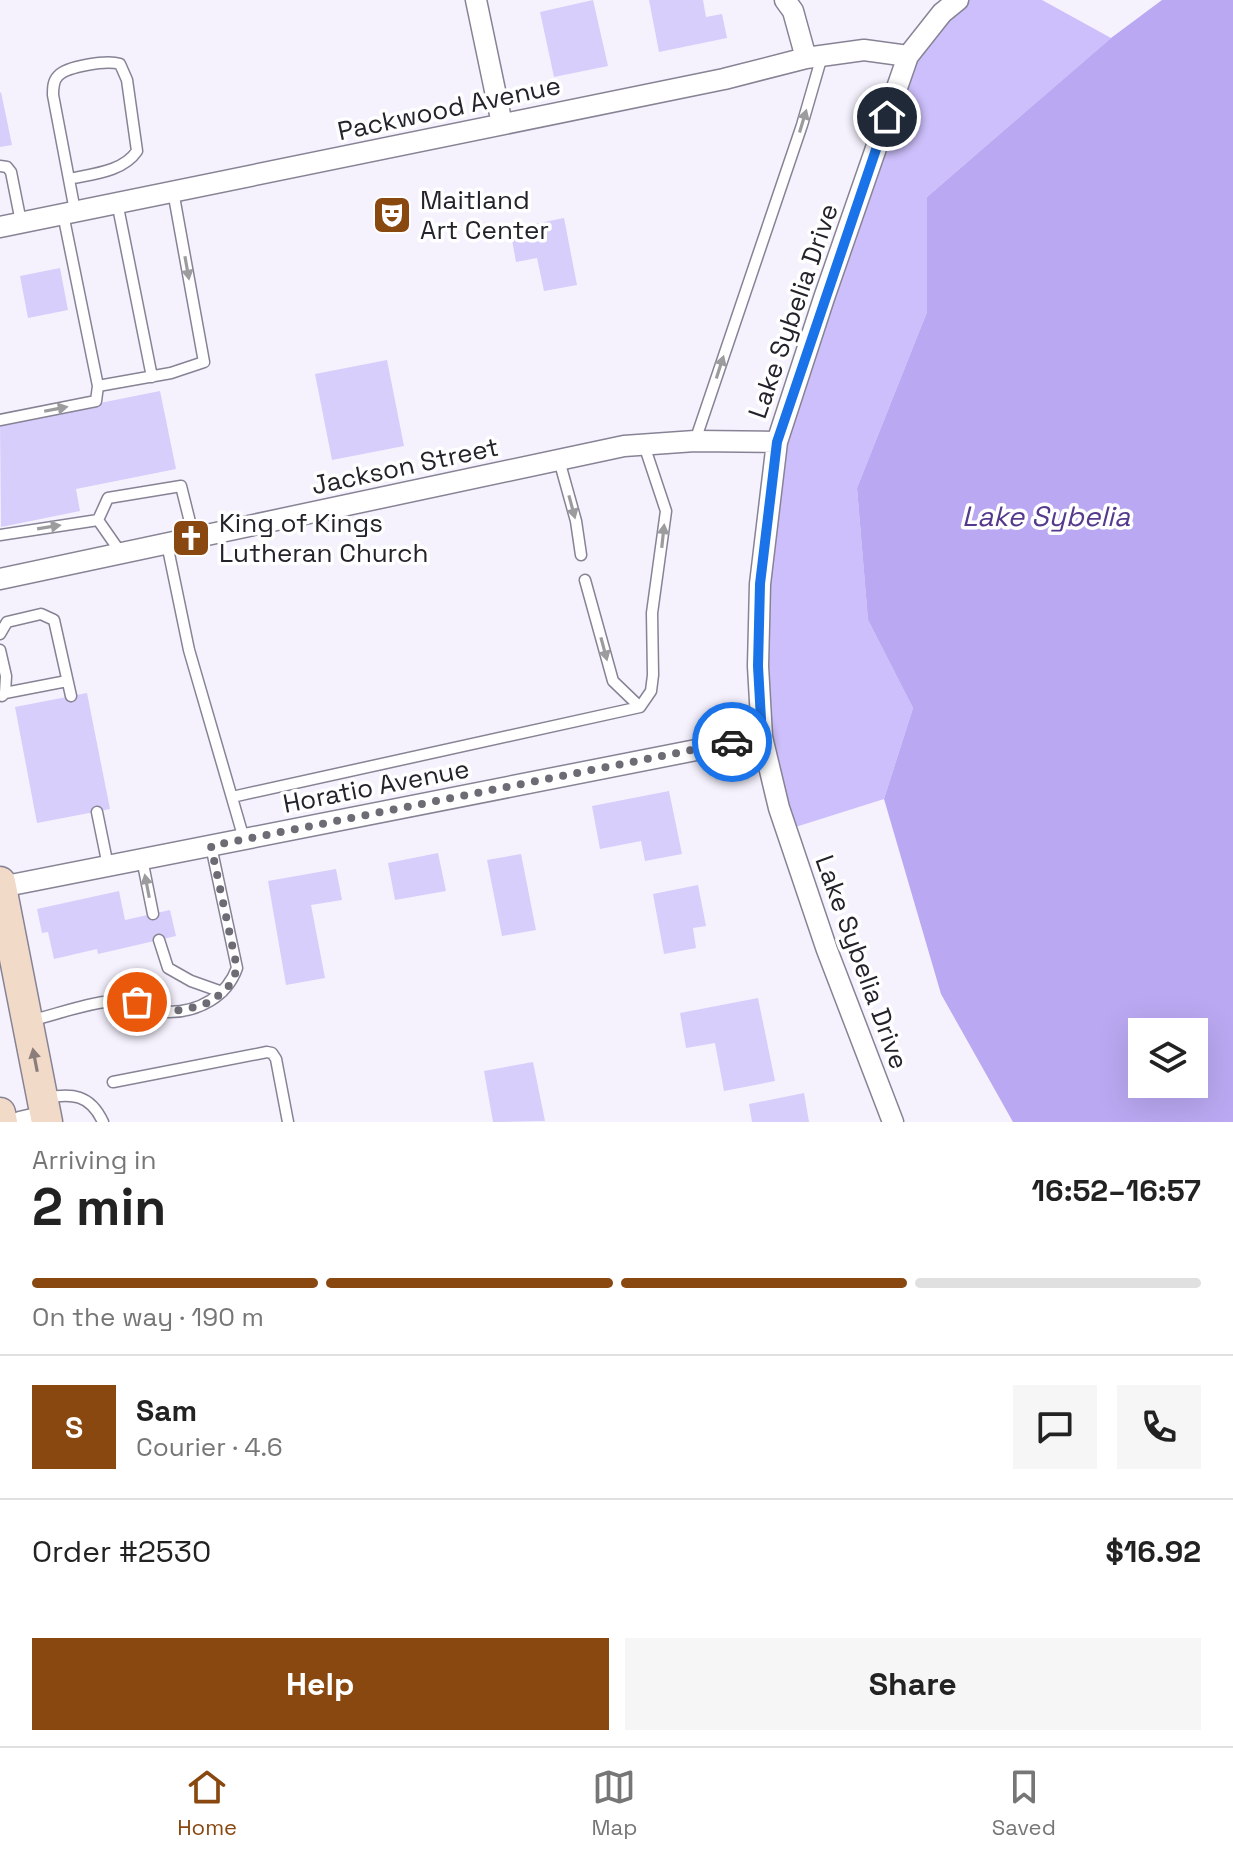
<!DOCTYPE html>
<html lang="en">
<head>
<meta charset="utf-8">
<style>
	:root { --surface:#fff; --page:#f6f6f6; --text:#222; --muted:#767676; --line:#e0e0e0; --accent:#884810 }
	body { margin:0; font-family:"Space Grotesk",sans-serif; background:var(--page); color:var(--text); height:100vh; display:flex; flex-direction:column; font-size:30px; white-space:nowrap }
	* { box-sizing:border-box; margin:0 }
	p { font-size:26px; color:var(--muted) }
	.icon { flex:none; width:44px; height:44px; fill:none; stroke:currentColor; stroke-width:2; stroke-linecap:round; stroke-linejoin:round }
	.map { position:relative; height:1122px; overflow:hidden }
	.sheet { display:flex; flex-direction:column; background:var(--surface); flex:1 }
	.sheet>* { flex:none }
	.buttons { position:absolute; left:1128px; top:1018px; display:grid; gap:16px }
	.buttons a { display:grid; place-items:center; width:80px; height:80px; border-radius:0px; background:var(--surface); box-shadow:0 8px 32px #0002; font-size:40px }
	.pin { position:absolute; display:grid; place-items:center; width:68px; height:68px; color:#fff; margin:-34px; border:4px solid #fff; border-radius:50%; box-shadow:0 2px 8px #0007 }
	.courier { position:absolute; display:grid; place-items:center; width:80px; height:80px; margin:-40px; border:6px solid #1a73e8; border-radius:50%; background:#fff; color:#222; box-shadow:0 2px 10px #0007 }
	.head em { font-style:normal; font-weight:700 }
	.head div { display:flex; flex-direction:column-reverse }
	.head { display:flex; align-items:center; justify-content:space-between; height:136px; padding:0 32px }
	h1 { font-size:52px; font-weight:700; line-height:60px }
	.bar { display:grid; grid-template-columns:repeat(4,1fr); gap:12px 8px; align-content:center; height:96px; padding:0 32px }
	.bar i { height:10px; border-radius:6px; background:var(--line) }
	.bar .selected { background:var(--accent) }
	.bar p { grid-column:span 4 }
	.line { display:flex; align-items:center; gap:20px; padding:0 32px; border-top:2px solid var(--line) }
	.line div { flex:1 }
	.round { display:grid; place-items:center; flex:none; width:84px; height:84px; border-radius:0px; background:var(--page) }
	.button { display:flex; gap:16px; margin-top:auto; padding:16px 32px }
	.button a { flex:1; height:92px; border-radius:0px; background:var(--accent); color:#fff; font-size:32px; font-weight:700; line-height:92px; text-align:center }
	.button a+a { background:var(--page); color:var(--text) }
	.tabs { display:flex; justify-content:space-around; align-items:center; height:112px; border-top:2px solid var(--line); background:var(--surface); font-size:22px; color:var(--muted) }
	.tabs a { display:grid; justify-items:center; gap:4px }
	.tabs .selected { color:var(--accent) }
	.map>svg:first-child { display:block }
</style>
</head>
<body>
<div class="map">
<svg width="1233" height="1122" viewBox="0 0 1233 1122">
	<rect width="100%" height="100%" fill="#f5f2fe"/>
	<path fill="#ccbffb" d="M964 0H1042L1111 38 927 197V312L857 488 868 620 913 708 884 799 786 830 762 737 777 442 908 56Z"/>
	<path fill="#baa8f2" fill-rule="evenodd" d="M1162 0H1233V1122H1013L941 994 884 799 913 708 868 620 857 488 927 312V197L1111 38ZM1142 1032H1194V1084H1142Z"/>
	<path fill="#d7cefb" d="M593 0 608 66 554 77 540 12Z
		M649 0H703L706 17 722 14 727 38 659 52Z
		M1 92 12 145 0 147V93Z
		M564 218 577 285 544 291 537 258 516 262 510 229Z
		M60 268 68 310 28 318 20 276Z
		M387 360 404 446 332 460 315 374Z
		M160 391 176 469 76 489 80 511 1 527 0 423Z
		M87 693 110 809 37 823 15 707Z
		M669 791 682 854 645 861 641 841 600 849 592 806Z
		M438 853 446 891 395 900 388 863Z
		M521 854 536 930 502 936 487 860Z
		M336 869 342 900 311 905 325 978 286 985 268 881Z
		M698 885 706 926 693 928 696 948 664 954 653 894Z
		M119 891 125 920 170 910 176 936 98 954 97 949 54 959 48 932 42 933 37 909Z
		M758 998 775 1081 724 1091 715 1043 686 1048 680 1013Z
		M533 1062 545 1121 493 1122 484 1071Z
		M804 1093 809 1122H752L749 1104Z"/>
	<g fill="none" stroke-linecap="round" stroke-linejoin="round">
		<defs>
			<path id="service" d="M0 166 7 167 11 172 21 222
				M69 179C92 174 123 172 137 151L127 80 120 64C107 60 67 66 58 76 53 81 53 88 53 95L75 211
				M117 202 152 377
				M98 386 171 373 204 362 173 191
				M0 420 96 401 98 386 63 214
				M695 441 802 125 822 56
				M559 460 576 521 581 555
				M0 535 98 520
				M167 544 189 650 244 839
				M121 553 98 520 108 498 181 486 194 538
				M585 580 613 681 640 707
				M0 634 7 622 41 614 54 620 71 696
				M0 650 6 676 5 693 2 696
				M5 693 67 681
				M232 797 640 707 651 691 653 675 652 613 666 511 644 445
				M97 812 108 866
				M142 859 153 914
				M159 940 168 968 191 981 222 992
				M29 1021C55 1015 89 1002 114 1001 135 1001 152 1011 169 1012 199 1012 227 996 237 968L211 846
				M113 1082 267 1052 272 1053 276 1059 288 1122
				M45 1098C72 1093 90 1094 103 1122"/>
			<path id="minor" d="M476 0 502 124
				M785 0 793 11 806 58
				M0 227 724 79 806 58 864 50 908 56
				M0 579 624 446 695 441 777 442
				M1 887 762 737
				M20 1122 46 1116
				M893 1122 827 950 779 808 762 737 758 666 760 584 777 442 824 298 908 56 942 13 958 0"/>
			<path id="secondary" d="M0 882 47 1122
				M0 1113 2 1122"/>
		</defs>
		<use href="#service" stroke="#878395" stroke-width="13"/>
		<use href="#minor" stroke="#878395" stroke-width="23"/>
		<use href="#secondary" stroke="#878395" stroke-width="33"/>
		<use href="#service" stroke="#fff" stroke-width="10"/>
		<use href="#minor" stroke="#fff" stroke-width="20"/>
		<use href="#secondary" stroke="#f2dac9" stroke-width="30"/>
	</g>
	<defs><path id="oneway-solid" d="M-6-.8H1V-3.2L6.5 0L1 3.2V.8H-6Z" transform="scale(2)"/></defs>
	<g fill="#9c9c9f">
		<use href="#oneway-solid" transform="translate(803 121) rotate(-73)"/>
		<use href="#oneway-solid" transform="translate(187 268) rotate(80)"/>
		<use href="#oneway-solid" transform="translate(720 367) rotate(-72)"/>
		<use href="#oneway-solid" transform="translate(56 409) rotate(-11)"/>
		<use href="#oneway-solid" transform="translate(572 507) rotate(75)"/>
		<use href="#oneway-solid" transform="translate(49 527) rotate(-9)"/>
		<use href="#oneway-solid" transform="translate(663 536) rotate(-84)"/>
		<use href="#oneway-solid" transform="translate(604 649) rotate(75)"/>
		<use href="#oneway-solid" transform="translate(147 886) rotate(-101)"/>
	</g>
	<use fill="#8b7e7a" href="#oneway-solid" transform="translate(35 1060) rotate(-101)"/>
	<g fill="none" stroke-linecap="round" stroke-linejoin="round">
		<path stroke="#6d6b74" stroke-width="8" stroke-dasharray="0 14.4" d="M137 1002 168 1012 196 1007 213 1001 222 992 232 983 237 968 211 846 732 742"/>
		<path stroke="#1a73e8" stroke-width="10" d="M732 742 762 737 758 666 760 584 777 442 887 117"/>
	</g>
	<defs>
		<symbol id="theatre-square" viewBox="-11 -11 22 22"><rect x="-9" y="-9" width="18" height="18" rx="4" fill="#884810" stroke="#fff"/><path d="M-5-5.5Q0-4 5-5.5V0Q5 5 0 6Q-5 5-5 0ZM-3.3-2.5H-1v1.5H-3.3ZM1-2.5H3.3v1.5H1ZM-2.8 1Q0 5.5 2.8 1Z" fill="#fff"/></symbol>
		<symbol id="church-square" viewBox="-11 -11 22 22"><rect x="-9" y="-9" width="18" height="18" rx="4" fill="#884810" stroke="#fff"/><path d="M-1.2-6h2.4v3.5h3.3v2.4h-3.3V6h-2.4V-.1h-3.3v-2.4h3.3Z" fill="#fff"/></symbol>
	</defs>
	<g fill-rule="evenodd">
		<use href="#theatre-square" x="370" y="193" width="44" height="44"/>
		<use href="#church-square" x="169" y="516" width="44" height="44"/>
	</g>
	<g text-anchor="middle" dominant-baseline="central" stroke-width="7" stroke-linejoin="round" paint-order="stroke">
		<g font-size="26" fill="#24222a" stroke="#fff">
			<text transform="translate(449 108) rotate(-12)">Packwood Avenue</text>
			<text transform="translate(793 311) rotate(-71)">Lake Sybelia Drive</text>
			<text transform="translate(405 466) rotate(-12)">Jackson Street</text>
			<text transform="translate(376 786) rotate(-11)">Horatio Avenue</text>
			<text transform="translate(862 962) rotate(70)">Lake Sybelia Drive</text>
		</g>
		<g font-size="26" fill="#24222a" stroke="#fff" text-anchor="start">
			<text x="420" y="200">Maitland<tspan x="420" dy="30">Art Center</tspan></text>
			<text x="219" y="523">King of Kings<tspan x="219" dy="30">Lutheran Church</tspan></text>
		</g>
		<g font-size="28" font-style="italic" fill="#54398d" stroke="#fff">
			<text x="1046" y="516">Lake Sybelia</text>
		</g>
	</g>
</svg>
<div class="buttons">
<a><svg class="icon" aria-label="layers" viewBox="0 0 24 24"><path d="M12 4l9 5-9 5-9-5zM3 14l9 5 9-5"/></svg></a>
</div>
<div class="pin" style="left:137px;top:1002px;background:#ea580c"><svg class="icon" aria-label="bag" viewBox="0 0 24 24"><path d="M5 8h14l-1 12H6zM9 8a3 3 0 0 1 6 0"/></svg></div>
<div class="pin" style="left:887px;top:117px;background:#1f2937"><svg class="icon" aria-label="home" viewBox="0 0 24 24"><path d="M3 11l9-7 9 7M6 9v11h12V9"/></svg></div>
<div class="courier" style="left:732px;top:742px"><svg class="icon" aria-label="car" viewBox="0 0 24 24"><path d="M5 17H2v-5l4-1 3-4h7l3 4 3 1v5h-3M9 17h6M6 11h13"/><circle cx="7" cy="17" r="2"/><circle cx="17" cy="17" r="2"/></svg></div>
</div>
<section class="sheet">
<div class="head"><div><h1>2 min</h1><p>Arriving in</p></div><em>16:52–16:57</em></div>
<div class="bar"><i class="selected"></i><i class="selected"></i><i class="selected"></i><i></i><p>On the way · 190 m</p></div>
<div class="line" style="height:144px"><b class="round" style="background:var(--accent);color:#fff">S</b><div><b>Sam</b><p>Courier · 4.6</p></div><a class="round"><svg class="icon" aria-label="chat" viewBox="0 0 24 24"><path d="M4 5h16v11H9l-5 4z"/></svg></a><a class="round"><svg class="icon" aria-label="phone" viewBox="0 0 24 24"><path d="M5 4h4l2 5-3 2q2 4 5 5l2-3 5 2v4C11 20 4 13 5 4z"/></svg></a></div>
<div class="line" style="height:104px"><div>Order #2530</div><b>$16.92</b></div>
<div class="button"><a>Help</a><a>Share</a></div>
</section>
<nav class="tabs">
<a class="selected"><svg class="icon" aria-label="home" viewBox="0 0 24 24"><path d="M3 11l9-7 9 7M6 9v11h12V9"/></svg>Home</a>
<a><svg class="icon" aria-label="map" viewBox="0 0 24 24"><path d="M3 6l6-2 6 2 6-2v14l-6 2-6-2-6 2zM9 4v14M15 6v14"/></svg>Map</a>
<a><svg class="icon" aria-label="saved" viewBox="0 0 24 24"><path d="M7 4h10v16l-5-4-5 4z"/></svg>Saved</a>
</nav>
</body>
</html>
